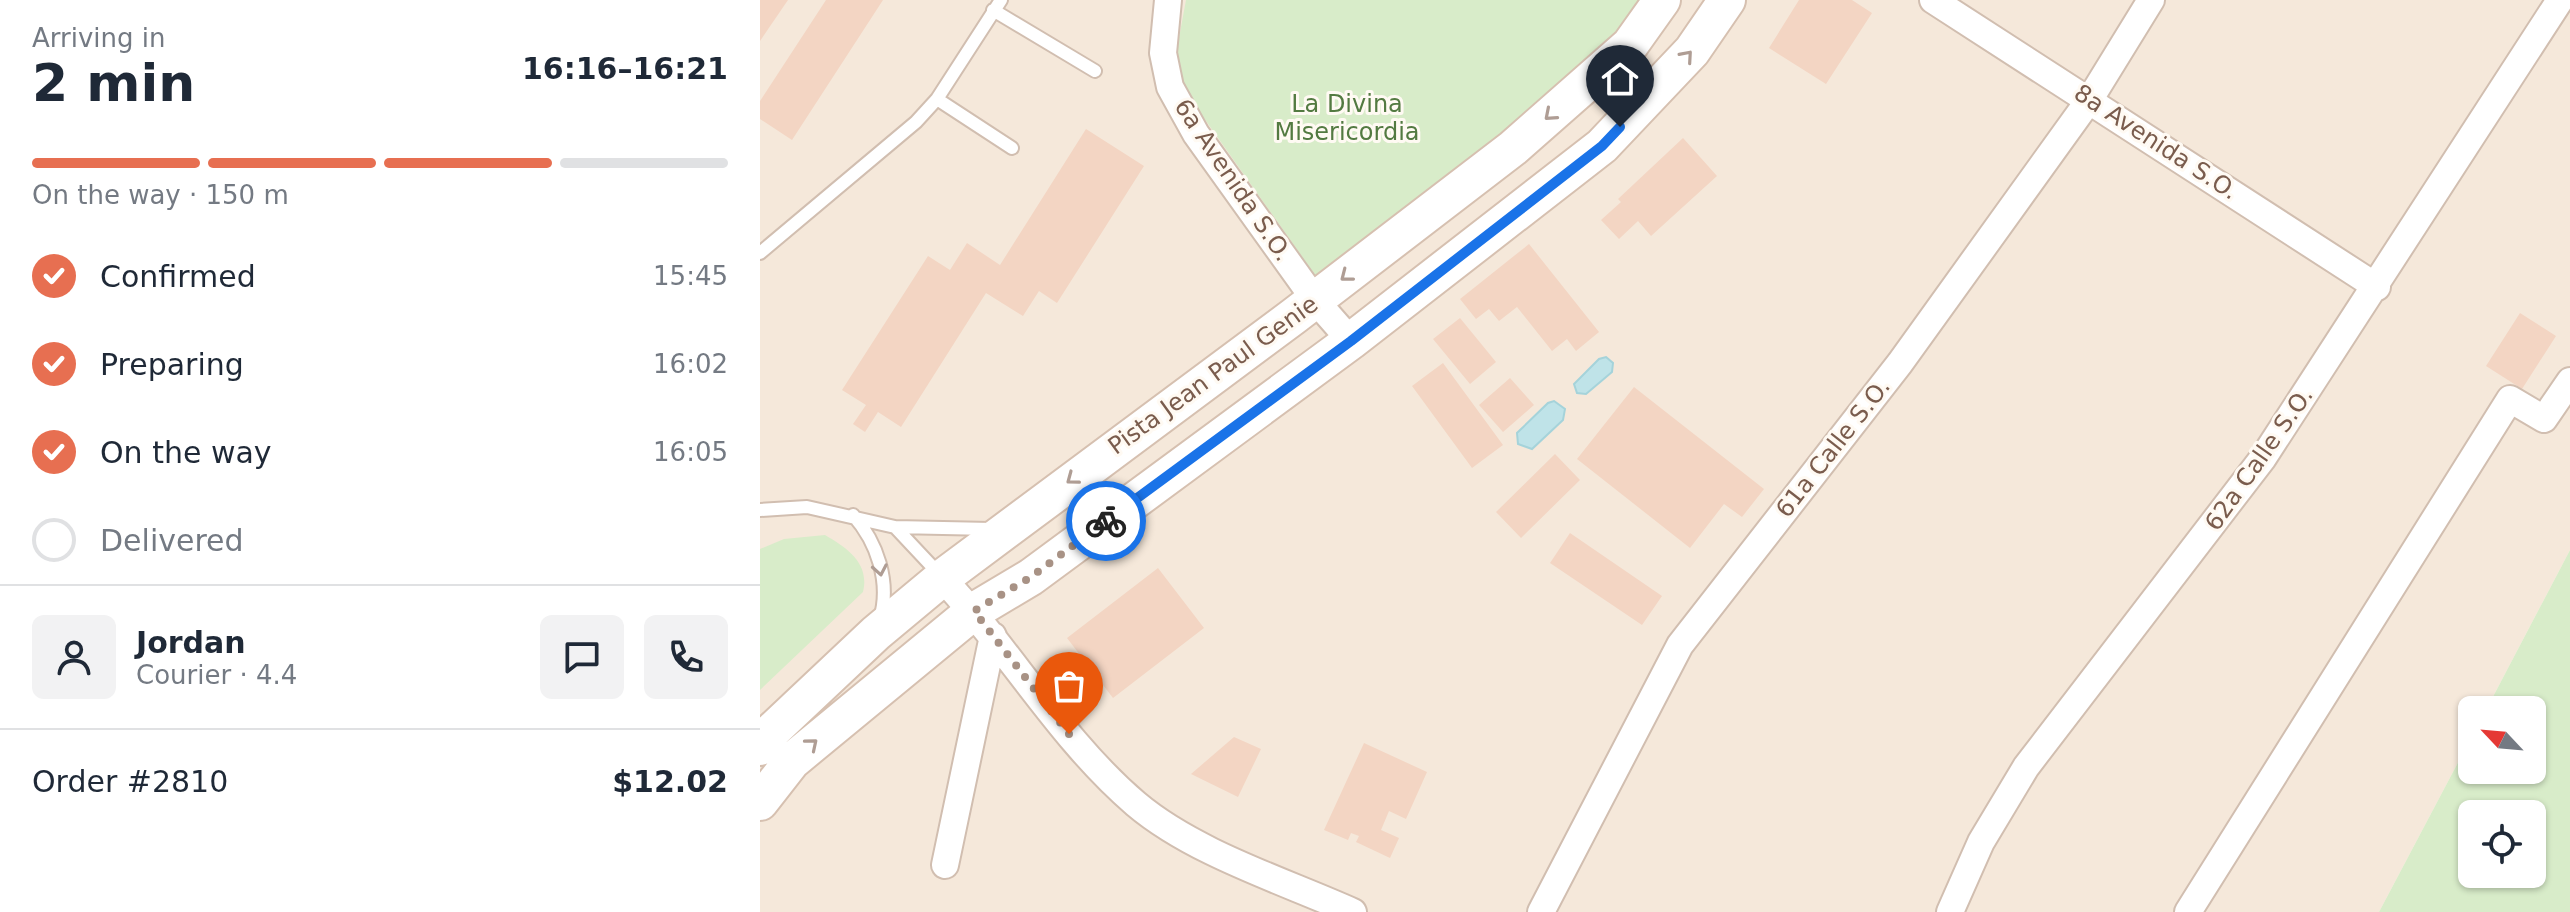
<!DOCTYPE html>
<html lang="en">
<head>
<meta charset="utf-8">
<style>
	:root { --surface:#fff; --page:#f2f2f3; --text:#1f2937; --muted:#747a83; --line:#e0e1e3; --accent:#e76f51 }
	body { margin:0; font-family:"DejaVu Sans",sans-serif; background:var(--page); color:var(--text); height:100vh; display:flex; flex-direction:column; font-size:30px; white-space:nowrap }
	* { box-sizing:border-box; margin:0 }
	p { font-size:26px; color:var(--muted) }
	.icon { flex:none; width:44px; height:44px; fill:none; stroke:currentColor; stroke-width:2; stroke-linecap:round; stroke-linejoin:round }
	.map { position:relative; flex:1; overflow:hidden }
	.drawer { display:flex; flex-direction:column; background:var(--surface); width:760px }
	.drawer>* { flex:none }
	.needle { width:52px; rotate:296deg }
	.controls { position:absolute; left:1698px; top:696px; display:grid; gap:16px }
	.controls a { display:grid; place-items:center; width:88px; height:88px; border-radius:12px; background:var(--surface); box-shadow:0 2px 6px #0004; font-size:40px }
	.pin { position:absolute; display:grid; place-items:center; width:68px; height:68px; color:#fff; margin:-82px -34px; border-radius:50% 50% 50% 0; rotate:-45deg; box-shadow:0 0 8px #0007 }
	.pin .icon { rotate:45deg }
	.courier { position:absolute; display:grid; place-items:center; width:80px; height:80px; margin:-40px; border:6px solid #1a73e8; border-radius:50%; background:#fff; color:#222; box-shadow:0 2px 10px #0007 }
	.summary em { font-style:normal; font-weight:600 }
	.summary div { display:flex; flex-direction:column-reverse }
	.summary { display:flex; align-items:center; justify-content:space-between; height:136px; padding:0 32px }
	h1 { font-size:52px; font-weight:600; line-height:60px }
	.bar { display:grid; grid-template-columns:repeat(4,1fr); gap:12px 8px; align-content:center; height:96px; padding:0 32px }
	.bar i { height:10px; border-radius:6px; background:var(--line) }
	.bar .current { background:var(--accent) }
	.bar p { grid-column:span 4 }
	.line { display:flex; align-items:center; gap:20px; padding:0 32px; border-top:2px solid var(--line) }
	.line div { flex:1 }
	.round { display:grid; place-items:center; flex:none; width:84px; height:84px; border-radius:12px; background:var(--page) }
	ol { padding:0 32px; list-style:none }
	li { display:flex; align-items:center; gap:24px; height:88px }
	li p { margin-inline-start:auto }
	li .icon { padding:8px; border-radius:50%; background:var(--accent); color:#fff; stroke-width:4 }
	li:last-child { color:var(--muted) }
	li i { width:44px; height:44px; border:4px solid var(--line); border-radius:50% }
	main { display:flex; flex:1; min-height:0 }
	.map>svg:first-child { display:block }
</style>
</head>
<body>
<main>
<section class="drawer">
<div class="summary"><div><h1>2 min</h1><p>Arriving in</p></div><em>16:16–16:21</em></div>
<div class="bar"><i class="current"></i><i class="current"></i><i class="current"></i><i></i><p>On the way · 150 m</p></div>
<ol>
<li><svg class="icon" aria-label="check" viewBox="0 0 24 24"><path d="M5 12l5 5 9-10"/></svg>Confirmed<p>15:45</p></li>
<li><svg class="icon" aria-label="check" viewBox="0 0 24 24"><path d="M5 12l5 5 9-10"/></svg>Preparing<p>16:02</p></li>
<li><svg class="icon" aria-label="check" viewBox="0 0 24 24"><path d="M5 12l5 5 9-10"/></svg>On the way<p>16:05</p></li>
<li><i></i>Delivered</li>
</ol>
<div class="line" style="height:144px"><a class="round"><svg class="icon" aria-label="person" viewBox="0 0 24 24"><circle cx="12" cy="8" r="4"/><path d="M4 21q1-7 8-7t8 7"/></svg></a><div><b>Jordan</b><p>Courier · 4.4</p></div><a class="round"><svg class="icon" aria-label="chat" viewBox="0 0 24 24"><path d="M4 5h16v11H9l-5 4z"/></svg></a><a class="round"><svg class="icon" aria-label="phone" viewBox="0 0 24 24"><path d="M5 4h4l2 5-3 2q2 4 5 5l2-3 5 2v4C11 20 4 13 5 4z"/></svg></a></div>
<div class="line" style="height:104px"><div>Order #2810</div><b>$12.02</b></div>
</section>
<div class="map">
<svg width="1810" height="912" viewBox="0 0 1810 912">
	<rect width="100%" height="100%" fill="#fdf6ec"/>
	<path fill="#f5e8da" d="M0 0H1810V550L1726 710H1712V736L1619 912H0Z"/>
	<path fill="#d8ecc9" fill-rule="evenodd" d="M426 0H890L864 38 560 282 422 87 416 54Z
		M65 535C87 548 110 563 103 592L0 690V549L24 539Z
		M1810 550V912H1619L1712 736V770H1772V710H1726ZM1772 814V874H1712V814Z"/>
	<path fill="#bfe3e8" stroke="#a5d3da" stroke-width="2" d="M846 357 853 363 852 372 826 394 817 393 814 384 839 359Z
		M794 401 805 409 803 420 772 449 758 444 757 433 788 403Z"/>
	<path fill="#f3d5c3" d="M0 0H28L0 41Z
		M66 0H123L32 140 0 119V101Z
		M1039 0H1092L1112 13 1066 84 1009 48Z
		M326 129 384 166 297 303 279 291 263 316 226 293 141 427 118 412 105 432 93 424 106 405 82 390 168 256 190 270 207 243 240 265Z
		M923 138 957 176 891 236 878 221 859 239 841 220 861 202 858 199Z
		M769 244 839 332 816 351 807 339 792 351 757 307 739 321 729 309 716 319 700 299Z
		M1760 313 1796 336 1762 389 1726 366Z
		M700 318 736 362 710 384 673 339Z
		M683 363 743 445 712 468 652 386Z
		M750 378 774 405 743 432 719 405Z
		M874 387 1004 489 982 517 964 504 930 548 817 459Z
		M795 454 820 480 761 538 736 512Z
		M810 533 902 596 882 625 790 563Z
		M398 568 444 628 353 698 307 638Z
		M474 737 501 749 478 797 431 774Z
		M604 743 667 772 646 819 629 811 621 830 639 838 630 858 596 842 599 836 591 833 588 840 564 830Z"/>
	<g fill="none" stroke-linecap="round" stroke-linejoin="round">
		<defs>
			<path id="service" d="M233 10 335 71
				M177 99 252 148
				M0 253 156 122 177 99 241 0
				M0 510 47 507 135 527 181 576
				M93 515C117 542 131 582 120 619
				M135 527 231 529"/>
			<path id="minor" d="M408 0 403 53 410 87 436 134 555 300 591 341
				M1173 0 1617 287
				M182 578C250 650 300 739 376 804 434 853 524 881 593 912
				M185 865 233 636
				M781 912 920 645 1140 363 1330 99 1391 0
				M1190 912 1221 842 1266 767 1503 458 1800 0
				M1428 912 1750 399 1784 419 1810 381"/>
			<path id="secondary" d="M0 747 13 730 116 633 182 578 534 316 753 148 870 45 902 0
				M0 802 32 761 214 611 271 577 591 341 842 146 932 51 967 0"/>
		</defs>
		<use href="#service" stroke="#d1beb0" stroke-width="16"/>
		<use href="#minor" stroke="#d1beb0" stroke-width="30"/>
		<use href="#secondary" stroke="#d6c0b0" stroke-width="40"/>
		<use href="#service" stroke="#fff" stroke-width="12"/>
		<use href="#minor" stroke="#fff" stroke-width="26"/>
		<use href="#secondary" stroke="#fff" stroke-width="36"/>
	</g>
	<defs><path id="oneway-chevron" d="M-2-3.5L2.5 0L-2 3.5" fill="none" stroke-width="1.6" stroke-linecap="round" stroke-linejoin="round" transform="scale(2)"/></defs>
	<g stroke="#af9d94">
		<use href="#oneway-chevron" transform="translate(927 56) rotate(-49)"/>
		<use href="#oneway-chevron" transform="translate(790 115) rotate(139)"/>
		<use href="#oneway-chevron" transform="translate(586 276) rotate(142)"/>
		<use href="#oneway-chevron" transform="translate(312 479) rotate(143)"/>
		<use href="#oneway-chevron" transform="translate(120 570) rotate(80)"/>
		<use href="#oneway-chevron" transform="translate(52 744) rotate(-40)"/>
	</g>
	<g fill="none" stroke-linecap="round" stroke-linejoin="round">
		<path stroke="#a89285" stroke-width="8" stroke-dasharray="0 14.4" d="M309 734 214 611 271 577 346 521"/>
		<path stroke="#1a73e8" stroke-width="10" d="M346 521 591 341 842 146 860 127"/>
	</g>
	<g text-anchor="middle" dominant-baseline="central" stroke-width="6" stroke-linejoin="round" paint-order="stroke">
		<g font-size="24" fill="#537a41" stroke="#fffaf3">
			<text x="587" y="104">La Divina<tspan x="587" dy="28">Misericordia</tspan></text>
		</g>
		<g font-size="24" fill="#7a5c4d" stroke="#fffaf3">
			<text transform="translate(1396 142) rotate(33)">8a Avenida S.O.</text>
			<text transform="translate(473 180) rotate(56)">6a Avenida S.O.</text>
			<text transform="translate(453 375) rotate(-36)">Pista Jean Paul Genie</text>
			<text transform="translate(1073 448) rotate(-52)">61a Calle S.O.</text>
			<text transform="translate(1499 459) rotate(-55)">62a Calle S.O.</text>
		</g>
	</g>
</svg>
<div class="controls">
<a><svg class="needle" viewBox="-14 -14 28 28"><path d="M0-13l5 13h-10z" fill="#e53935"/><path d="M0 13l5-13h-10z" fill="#747a83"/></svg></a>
<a><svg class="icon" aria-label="locate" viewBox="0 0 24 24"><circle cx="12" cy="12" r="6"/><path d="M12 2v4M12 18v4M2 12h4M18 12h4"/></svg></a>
</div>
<div class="pin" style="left:309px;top:734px;background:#ea580c"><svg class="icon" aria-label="bag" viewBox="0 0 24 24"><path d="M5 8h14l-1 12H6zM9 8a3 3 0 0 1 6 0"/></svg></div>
<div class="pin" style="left:860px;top:127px;background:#1f2937"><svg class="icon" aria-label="home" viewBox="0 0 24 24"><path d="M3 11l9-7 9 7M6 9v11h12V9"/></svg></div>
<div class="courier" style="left:346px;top:521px"><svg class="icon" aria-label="bike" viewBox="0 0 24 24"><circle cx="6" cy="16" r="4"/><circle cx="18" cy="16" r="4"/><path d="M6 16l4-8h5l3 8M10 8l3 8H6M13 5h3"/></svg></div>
</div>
</main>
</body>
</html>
